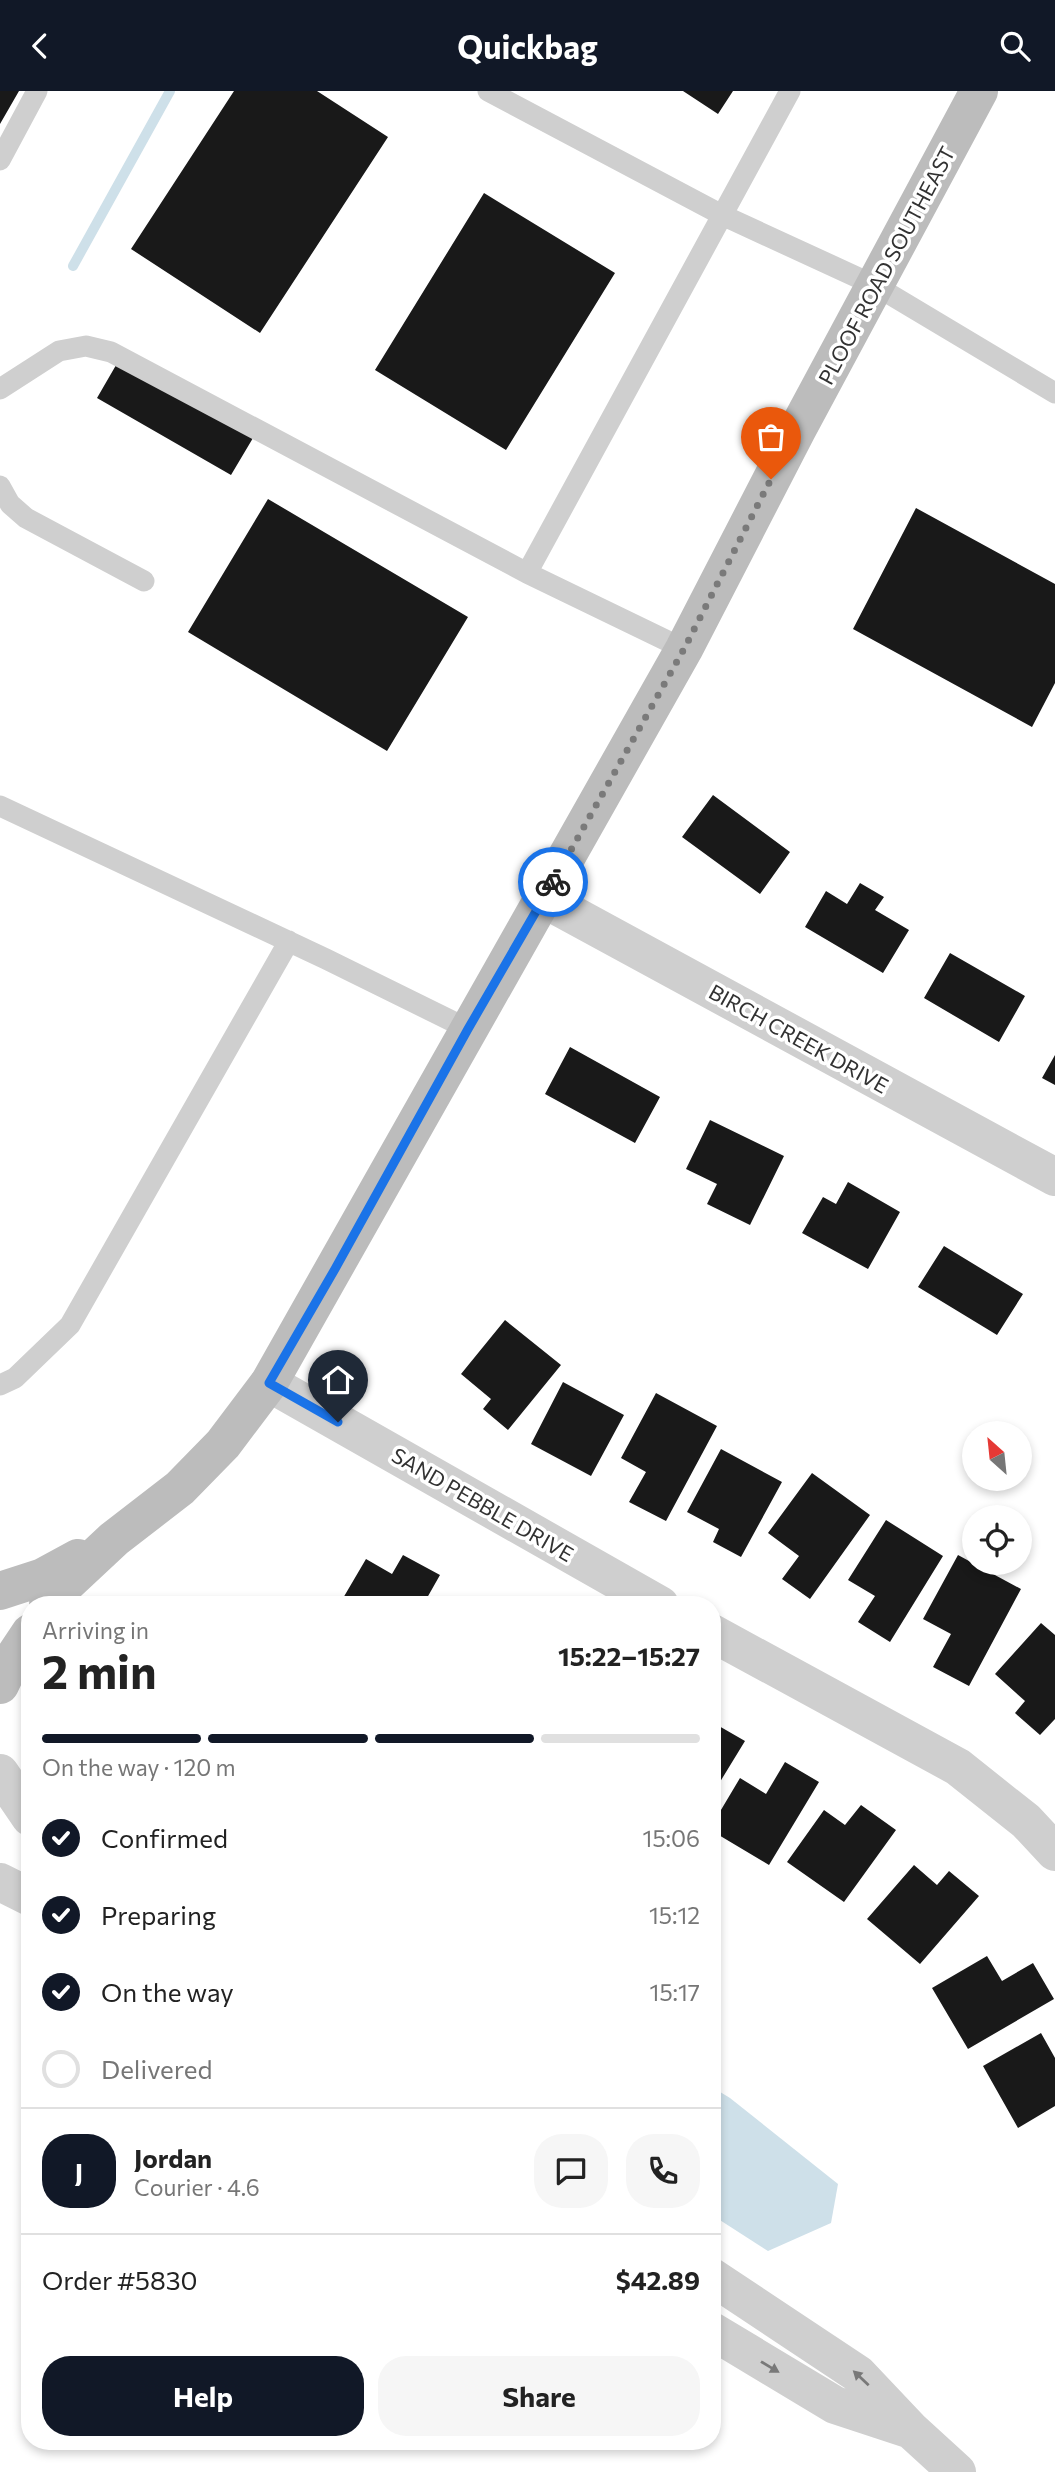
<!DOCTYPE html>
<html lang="en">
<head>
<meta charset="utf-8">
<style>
	:root { --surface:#fff; --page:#f6f6f6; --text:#222; --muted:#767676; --line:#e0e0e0; --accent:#111827 }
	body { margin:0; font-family:Commissioner,sans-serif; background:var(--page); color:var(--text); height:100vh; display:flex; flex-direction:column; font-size:26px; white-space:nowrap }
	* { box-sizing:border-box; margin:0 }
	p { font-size:23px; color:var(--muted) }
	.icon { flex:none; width:38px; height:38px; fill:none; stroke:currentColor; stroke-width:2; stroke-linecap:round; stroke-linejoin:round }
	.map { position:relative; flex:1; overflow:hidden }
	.panel { position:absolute; left:21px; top:1505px; width:700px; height:854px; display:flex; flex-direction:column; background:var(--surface); border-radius:28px; box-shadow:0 4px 10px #0003 }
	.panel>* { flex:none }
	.needle { width:46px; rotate:333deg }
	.buttons { position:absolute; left:962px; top:1330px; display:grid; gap:14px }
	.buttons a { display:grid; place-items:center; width:70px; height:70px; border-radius:50%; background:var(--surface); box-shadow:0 4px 10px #0003; font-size:35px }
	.pin { position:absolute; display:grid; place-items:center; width:60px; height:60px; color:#fff; margin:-72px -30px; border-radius:50% 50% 50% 0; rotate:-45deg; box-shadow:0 0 7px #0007 }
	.pin .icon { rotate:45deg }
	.courier { position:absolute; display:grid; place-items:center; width:70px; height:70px; margin:-35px; border:5px solid #1a73e8; border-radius:50%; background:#fff; color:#222; box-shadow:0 2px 9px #0007 }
	.headline em { font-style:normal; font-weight:700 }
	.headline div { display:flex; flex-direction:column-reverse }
	.headline { display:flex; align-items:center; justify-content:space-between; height:119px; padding:0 21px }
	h1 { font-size:46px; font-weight:700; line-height:52px }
	.bar { display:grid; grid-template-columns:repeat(4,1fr); gap:10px 7px; align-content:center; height:84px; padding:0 21px }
	.bar i { height:9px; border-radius:5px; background:var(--line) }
	.bar .selected { background:var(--accent) }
	.bar p { grid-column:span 4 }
	.line { display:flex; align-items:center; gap:18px; padding:0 21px; border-top:2px solid var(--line) }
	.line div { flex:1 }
	.round { display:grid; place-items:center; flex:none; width:74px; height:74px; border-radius:28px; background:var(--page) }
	ol { padding:0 21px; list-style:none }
	li { display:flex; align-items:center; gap:21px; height:77px }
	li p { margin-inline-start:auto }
	li .icon { padding:7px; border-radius:50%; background:var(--accent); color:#fff; stroke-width:4 }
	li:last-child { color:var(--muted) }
	li i { width:38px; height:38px; border:4px solid var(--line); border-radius:50% }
	.primary-button { display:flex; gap:14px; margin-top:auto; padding:14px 21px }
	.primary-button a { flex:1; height:80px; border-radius:28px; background:var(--accent); color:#fff; font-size:28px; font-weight:700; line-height:80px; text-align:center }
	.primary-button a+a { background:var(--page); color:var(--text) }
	header { display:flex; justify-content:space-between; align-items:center; height:91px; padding:0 21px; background:var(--accent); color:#fff; font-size:32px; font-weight:700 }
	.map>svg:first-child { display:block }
</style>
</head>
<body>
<header><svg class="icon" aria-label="back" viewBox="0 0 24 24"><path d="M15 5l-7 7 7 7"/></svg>Quickbag<svg class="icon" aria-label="search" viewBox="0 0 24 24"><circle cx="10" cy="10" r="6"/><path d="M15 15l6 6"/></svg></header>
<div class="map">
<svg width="1055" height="2381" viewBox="0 0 1055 2381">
	<rect width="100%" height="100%" fill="#fff"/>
	<path fill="#cee0e9" d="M712 1996 730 2007 838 2093 831 2132 768 2160 712 2124Z"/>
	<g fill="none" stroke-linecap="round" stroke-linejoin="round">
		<path stroke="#cee0e9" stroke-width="10" d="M73 175 170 0"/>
	</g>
	<path fill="#191919" d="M0 0H19L0 33Z
		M234 0H317L388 46 260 242 131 158Z
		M683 0H733L718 23Z
		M484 102 615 182 506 359 375 279Z
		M119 269 253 347 231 384 97 307Z
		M268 408 468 526 387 660 188 541Z
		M916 417 1055 493V592L1032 636 853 538Z
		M713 704 790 761 760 803 682 746Z
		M860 792 884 806 875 819 909 839 883 882 805 836 826 800 847 813Z
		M950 862 1025 905 999 951 924 907Z
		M570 956 660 1006 635 1052 545 1003Z
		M1055 964V994L1042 987Z
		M710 1029 784 1065 750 1134 707 1113 717 1093 686 1078Z
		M848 1091 900 1121 868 1178 802 1142 823 1106 836 1113Z
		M944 1155 1023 1203 997 1244 918 1196Z
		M505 1229 561 1274 508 1339 483 1318 491 1308 461 1283Z
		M563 1291 624 1324 591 1385 531 1353Z
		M656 1302 717 1335 666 1430 629 1411 646 1381 621 1367Z
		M721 1358 782 1391 741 1466 713 1451 719 1438 687 1421Z
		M812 1382 870 1424 810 1508 782 1488 799 1465 768 1442Z
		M886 1429 943 1465 890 1551 858 1531 875 1505 848 1489Z
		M403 1464 440 1484 423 1514H339L366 1468 392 1483Z
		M958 1464 1021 1498 969 1595 933 1576 951 1543 923 1528Z
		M1041 1532 1055 1544V1628L1040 1644 1015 1622 1025 1610 995 1583Z
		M712 1631 745 1650 712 1704Z
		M785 1671 819 1691 769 1774 712 1740V1734L740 1687 766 1703Z
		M861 1714 896 1739 844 1811 787 1771 824 1719 845 1734Z
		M914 1774 937 1794 949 1780 979 1805 920 1873 867 1828Z
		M987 1865 1002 1890 1033 1872 1054 1908 968 1958 932 1897Z
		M1041 1942 1055 1967V2015L1018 2037 983 1975Z"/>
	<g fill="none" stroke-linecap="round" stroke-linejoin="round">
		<path stroke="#cfcfcf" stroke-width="21" d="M488 0 722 124 876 195 1055 302
			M0 69 37 0
			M0 298 59 260 86 255 111 261 527 482 684 558
			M0 395 10 413 26 427 144 490
			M527 482 790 0
			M0 715 326 868 468 938
			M0 1294 15 1287 70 1234 289 850"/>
		<path stroke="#cfcfcf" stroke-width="38" d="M544 808 1055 1086
			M269 1292 660 1514
			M712 1542 958 1676 1026 1730 1055 1761
			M0 1682 30 1726
			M0 1791 30 1806
			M712 2186 858 2283 911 2339 835 2314 712 2240
			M911 2339 957 2381"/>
		<path stroke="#bcbcbc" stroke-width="38" d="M0 1500 43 1486 78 1467
			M48 1514 54 1504 114 1448 180 1397 223 1353 269 1292 684 558 797 339 979 0
			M0 1594 12 1569 30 1542"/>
	</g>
	<defs><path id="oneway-solid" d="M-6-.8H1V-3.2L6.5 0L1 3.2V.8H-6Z" transform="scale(1.75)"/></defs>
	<g fill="#797979">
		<use href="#oneway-solid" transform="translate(770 2276) rotate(31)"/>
		<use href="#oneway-solid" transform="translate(861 2287) rotate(-137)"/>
	</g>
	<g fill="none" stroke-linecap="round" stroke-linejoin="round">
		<path stroke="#7a7a7a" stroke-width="7" stroke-dasharray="0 12.6" d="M553 791 684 558 771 388"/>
		<path stroke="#1a73e8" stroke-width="9" d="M338 1331 269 1292 335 1178 468 938 553 791"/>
	</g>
	<g text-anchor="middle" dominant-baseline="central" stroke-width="7" stroke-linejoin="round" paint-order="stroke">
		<g font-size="21" fill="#323232" stroke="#fff">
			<text transform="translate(886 174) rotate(-62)">PLOOF ROAD SOUTHEAST</text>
			<text transform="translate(799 947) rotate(29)">BIRCH CREEK DRIVE</text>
			<text transform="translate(483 1413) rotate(30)">SAND PEBBLE DRIVE</text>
		</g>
	</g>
</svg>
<div class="buttons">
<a><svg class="needle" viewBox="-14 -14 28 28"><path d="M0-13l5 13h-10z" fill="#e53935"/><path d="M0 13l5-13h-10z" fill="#767676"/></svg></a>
<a><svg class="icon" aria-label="locate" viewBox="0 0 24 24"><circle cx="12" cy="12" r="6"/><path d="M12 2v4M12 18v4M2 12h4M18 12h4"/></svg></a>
</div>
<div class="pin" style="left:771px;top:388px;background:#ea580c"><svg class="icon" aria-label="bag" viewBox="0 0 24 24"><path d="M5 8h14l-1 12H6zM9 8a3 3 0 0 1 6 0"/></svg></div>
<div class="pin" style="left:338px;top:1331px;background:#1f2937"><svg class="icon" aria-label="home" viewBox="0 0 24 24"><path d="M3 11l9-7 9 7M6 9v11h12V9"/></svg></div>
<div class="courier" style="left:553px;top:791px"><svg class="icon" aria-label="bike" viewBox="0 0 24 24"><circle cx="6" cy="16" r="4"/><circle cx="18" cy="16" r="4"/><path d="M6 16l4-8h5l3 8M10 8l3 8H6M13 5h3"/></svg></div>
<section class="panel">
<div class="headline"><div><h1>2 min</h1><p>Arriving in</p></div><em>15:22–15:27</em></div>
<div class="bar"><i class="selected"></i><i class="selected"></i><i class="selected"></i><i></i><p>On the way · 120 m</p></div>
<ol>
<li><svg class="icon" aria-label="check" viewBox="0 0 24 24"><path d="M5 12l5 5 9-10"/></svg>Confirmed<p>15:06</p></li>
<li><svg class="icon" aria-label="check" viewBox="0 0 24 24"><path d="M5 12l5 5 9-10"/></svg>Preparing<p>15:12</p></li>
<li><svg class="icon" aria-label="check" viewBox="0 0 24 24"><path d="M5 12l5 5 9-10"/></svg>On the way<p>15:17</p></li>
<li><i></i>Delivered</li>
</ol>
<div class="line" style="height:126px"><b class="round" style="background:var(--accent);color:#fff">J</b><div><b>Jordan</b><p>Courier · 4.6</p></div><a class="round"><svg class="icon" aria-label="chat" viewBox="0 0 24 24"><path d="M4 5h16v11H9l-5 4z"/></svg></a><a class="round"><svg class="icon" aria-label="phone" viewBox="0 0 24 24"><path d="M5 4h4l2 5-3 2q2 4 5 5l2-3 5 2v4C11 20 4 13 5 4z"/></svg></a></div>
<div class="line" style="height:91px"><div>Order #5830</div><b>$42.89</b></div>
<div class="primary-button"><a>Help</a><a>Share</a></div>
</section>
</div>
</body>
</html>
